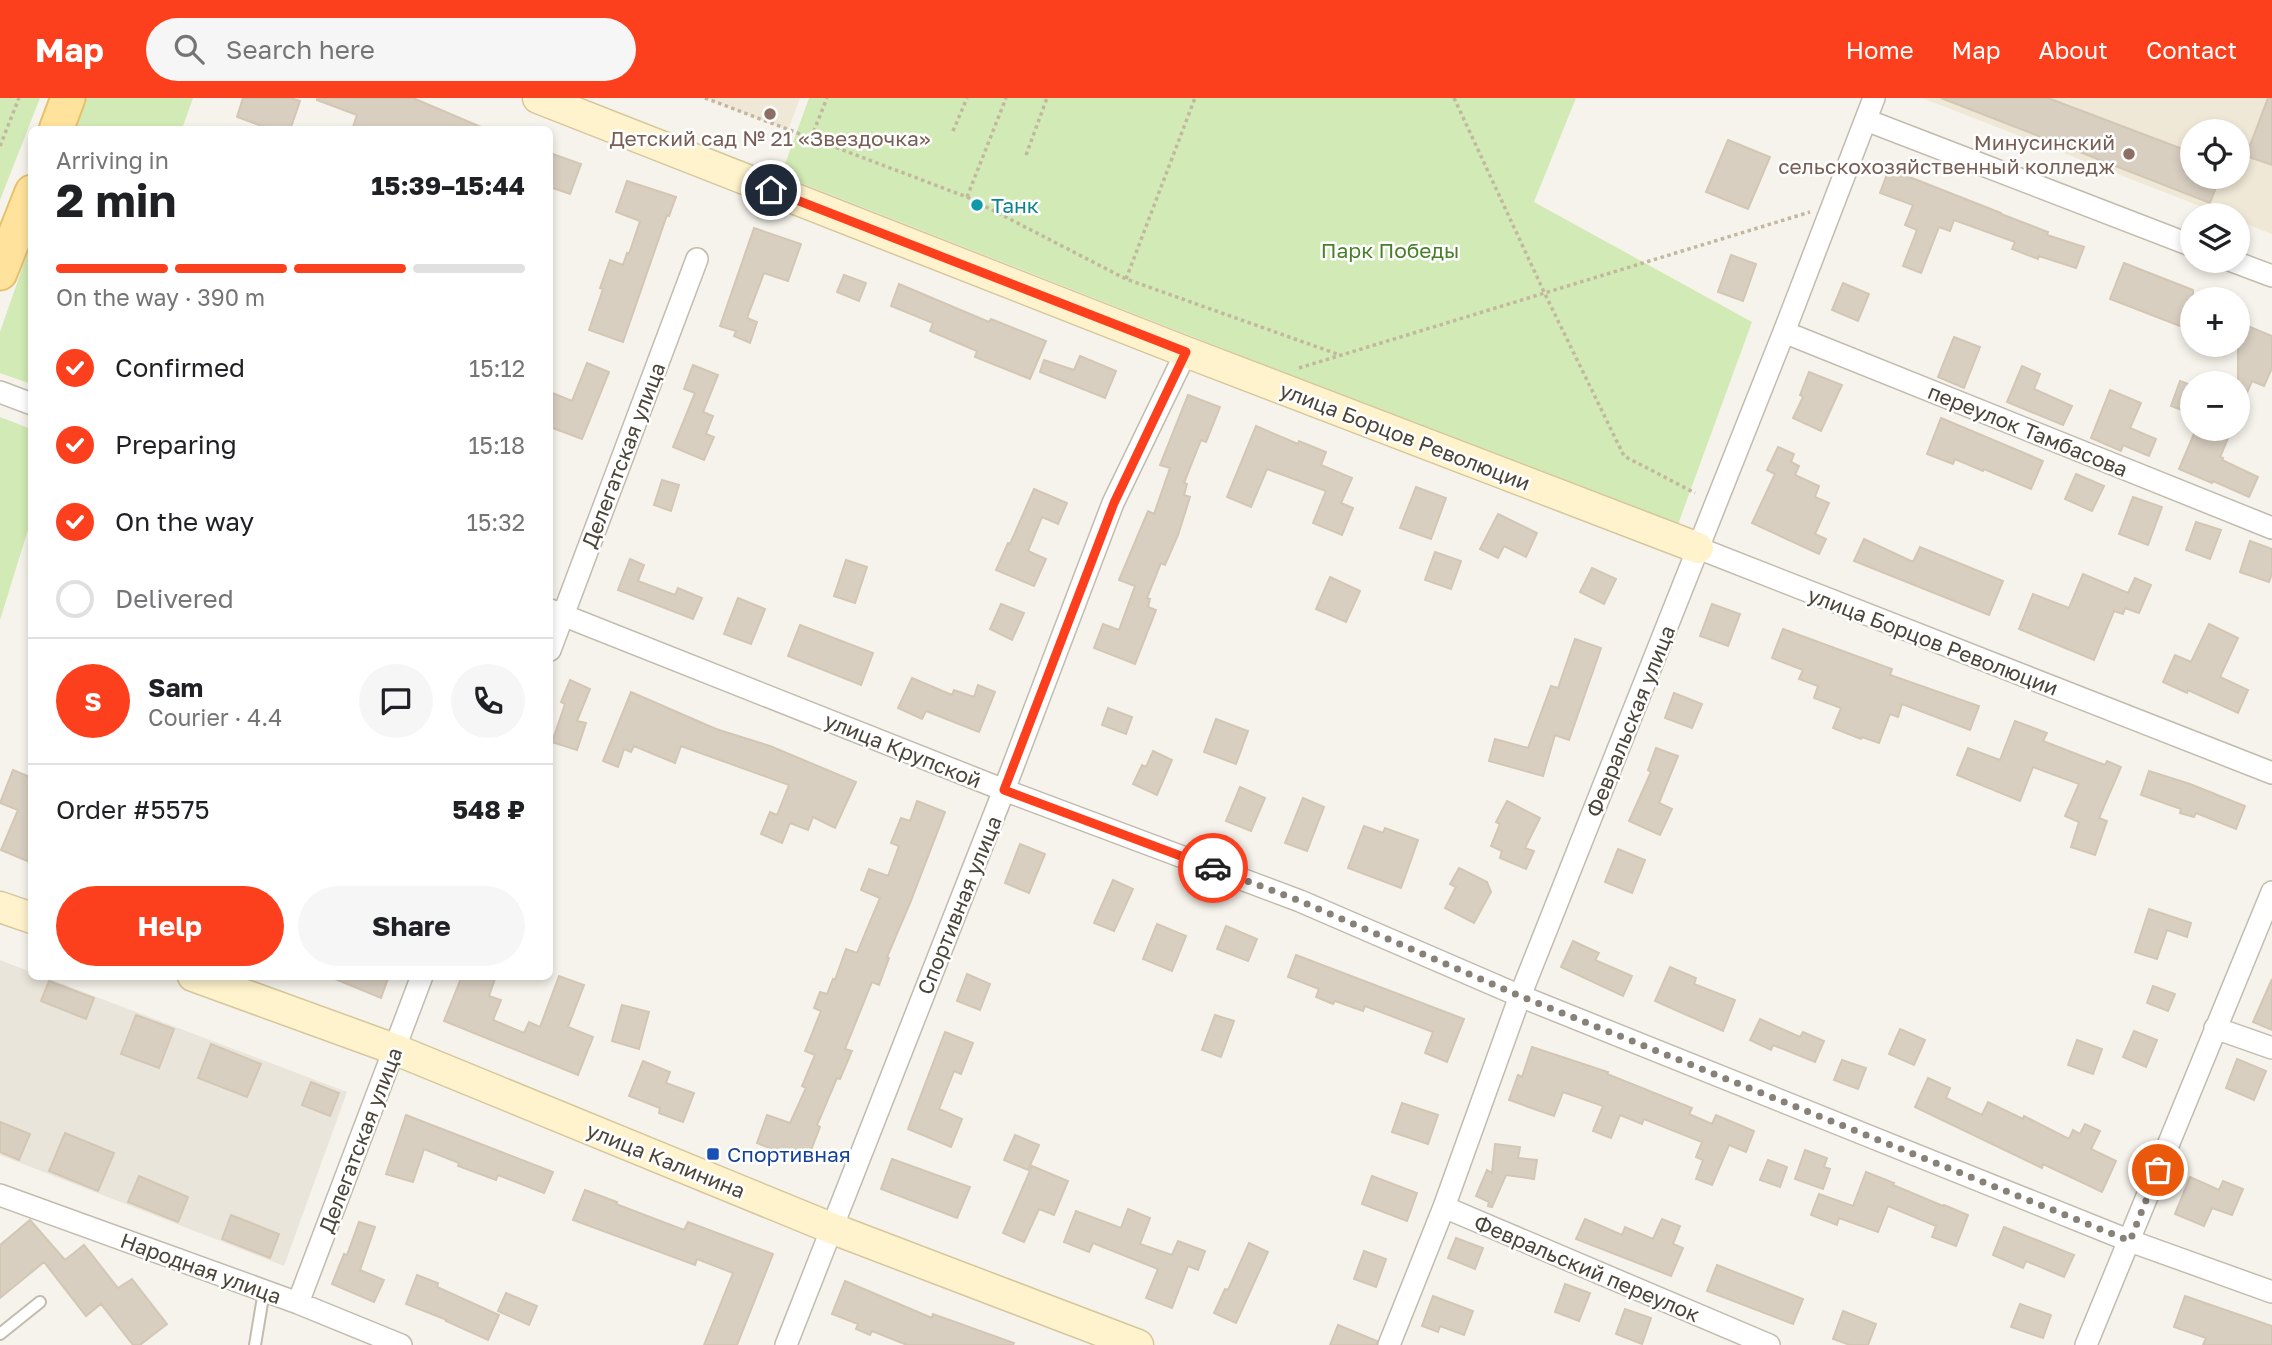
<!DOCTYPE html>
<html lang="en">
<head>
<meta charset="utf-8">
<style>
	:root { --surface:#fff; --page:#f6f6f6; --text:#202124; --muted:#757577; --line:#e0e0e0; --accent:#fc3f1d }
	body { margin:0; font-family:"Golos Text",sans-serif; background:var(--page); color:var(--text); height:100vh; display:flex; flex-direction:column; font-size:26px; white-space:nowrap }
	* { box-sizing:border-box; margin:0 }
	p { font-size:23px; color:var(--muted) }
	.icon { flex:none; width:38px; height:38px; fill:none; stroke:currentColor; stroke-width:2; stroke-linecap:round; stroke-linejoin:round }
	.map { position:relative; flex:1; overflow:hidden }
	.drawer { position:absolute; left:28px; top:28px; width:525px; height:854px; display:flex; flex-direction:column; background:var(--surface); border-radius:10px; box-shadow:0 4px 10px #0003 }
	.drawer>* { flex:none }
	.buttons { position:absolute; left:2180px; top:21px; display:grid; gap:14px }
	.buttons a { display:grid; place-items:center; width:70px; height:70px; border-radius:50%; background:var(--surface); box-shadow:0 4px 10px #0003; font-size:35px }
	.pin { position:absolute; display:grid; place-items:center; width:60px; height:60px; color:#fff; margin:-30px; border:4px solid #fff; border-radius:50%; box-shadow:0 2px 7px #0007 }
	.courier { position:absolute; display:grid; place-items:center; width:70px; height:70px; margin:-35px; border:5px solid #fc3f1d; border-radius:50%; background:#fff; color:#222; box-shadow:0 2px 9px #0007 }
	.head em { font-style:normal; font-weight:700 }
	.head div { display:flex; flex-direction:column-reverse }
	.head { display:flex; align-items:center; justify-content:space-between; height:119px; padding:0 28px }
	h1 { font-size:46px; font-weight:700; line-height:52px }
	.bar { display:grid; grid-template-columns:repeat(4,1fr); gap:10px 7px; align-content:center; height:84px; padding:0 28px }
	.bar i { height:9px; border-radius:5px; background:var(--line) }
	.bar .selected { background:var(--accent) }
	.bar p { grid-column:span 4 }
	.line { display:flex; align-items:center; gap:18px; padding:0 28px; border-top:2px solid var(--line) }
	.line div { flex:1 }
	.round { display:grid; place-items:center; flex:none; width:74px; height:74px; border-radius:37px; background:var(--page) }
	ol { padding:0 28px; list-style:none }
	li { display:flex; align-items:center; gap:21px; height:77px }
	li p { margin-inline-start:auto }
	li .icon { padding:7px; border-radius:50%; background:var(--accent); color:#fff; stroke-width:4 }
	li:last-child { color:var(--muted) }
	li i { width:38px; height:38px; border:4px solid var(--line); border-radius:50% }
	.cta { display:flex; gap:14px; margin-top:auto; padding:14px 28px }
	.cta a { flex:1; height:80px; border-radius:42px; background:var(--accent); color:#fff; font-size:28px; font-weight:700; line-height:80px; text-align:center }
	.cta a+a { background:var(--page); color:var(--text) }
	header { display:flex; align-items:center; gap:42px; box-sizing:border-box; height:98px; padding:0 35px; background:var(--accent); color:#fff }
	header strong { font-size:33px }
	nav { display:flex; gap:38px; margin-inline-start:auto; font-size:24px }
	.search { width:490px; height:63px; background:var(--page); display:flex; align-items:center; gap:18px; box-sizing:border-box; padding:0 24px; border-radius:38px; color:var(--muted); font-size:26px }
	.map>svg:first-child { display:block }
</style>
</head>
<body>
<header>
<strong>Map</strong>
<div class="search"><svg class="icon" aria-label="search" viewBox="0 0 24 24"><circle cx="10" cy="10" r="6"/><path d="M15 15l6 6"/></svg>Search here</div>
<nav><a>Home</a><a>Map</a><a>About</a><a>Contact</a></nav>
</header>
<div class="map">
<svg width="2272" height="1247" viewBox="0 0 2272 1247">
	<rect width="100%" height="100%" fill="#f6f3ec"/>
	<path fill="#eae5da" d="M0 862 31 874 32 878 44 879 347 994 284 1168 0 1057Z"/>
	<path fill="#efe8d6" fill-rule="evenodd" d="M705 0H800L788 32Z
		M1922 0H2272V136L2238 123V117H2223ZM2193 33H2238V79H2193Z"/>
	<path fill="#d2eab5" d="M0 0H40L0 102Z
		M83 0H193L182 31 72 32Z
		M809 0H1576L1534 104 1752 224 1677 429 781 77Z
		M31 145V286L0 275V234Z
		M0 319 31 331V422L0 522Z"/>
	<path fill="#d8cfc1" stroke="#d3c7b4" stroke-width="2" d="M243 0H291L300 3 290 32H273L237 19Z
		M317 0H413L488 32H352L357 17 317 2Z
		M1941 0H2048L2193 55V79H2220L2210 105Z
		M2268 0H2272V67L2246 58Z
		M1728 42 1770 59 1748 111 1706 94Z
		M550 55 581 66 570 96 550 89Z
		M1889 71 2001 115V116L2048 134 2047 137 2084 149 2076 170 2039 158 2038 161 2012 151 2015 144 1954 122 1950 133 1939 129 1921 175 1903 168 1917 132 1905 127 1913 107 1880 95Z
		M627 83 676 99 669 118 667 117 623 244 589 232 603 191 600 190 610 162 623 167 627 155 629 156 640 123 616 114Z
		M754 130 801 146 788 183 764 175 747 220 757 224 750 245 734 238 736 233 720 228Z
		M1731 157 1756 166 1743 203 1718 194Z
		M2124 165 2193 192V233L2110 201Z
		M844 177 866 185 859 203 837 194Z
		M1843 185 1869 196 1858 223 1832 212Z
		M899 186 989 224 991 221 1046 243 1030 281 975 259 977 253 930 233 933 225 891 208Z
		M2238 224 2272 238V270L2264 288 2252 283 2238 316Z
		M1954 239 1980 249 1964 290 1938 279Z
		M1080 258 1116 273 1105 300 1040 274 1044 262 1074 272Z
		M587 265 609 274 582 341 550 329V294L572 303Z
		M693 267 718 277 703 314 713 318 706 336 714 339 704 362 673 349 695 295 684 291Z
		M2022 268 2040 276 2034 291 2072 308 2063 327 2007 304Z
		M1809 274 1842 287 1821 333 1793 320 1803 299 1800 297Z
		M2180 283 2193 288V316L2171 308Z
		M2110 292 2141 305 2130 330 2156 341 2149 358 2123 347 2121 353 2091 340Z
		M1188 297 1220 309 1206 344 1201 342 1184 385 1187 386 1184 397 1190 399 1178 437 1165 467 1161 465 1147 500 1150 501 1148 509 1156 512 1135 566 1094 550 1103 526 1119 532 1135 488 1119 482 1148 413 1154 416 1170 370 1160 367Z
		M1941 320 2043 363 2031 391 1984 371 1983 373 1955 361 1953 366 1927 356Z
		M1256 328 1298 346 1299 343 1326 354 1321 367 1352 380 1341 405 1353 410 1342 437 1313 425 1326 393 1267 371 1251 409 1227 399Z
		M2196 331H2232L2220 359 2223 360 2222 362 2258 379 2249 399 2213 383 2212 385 2179 371Z
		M1778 349 1794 356 1791 364 1799 368 1795 377 1819 388 1815 399 1829 405 1815 436 1826 441 1819 456 1752 425 1775 376 1767 372Z
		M2076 376 2104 388 2092 413 2065 401Z
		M662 382 679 387 671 413 654 407Z
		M1416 389 1446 400 1431 441 1400 430Z
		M1034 391 1067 405 1058 426 1042 419 1028 453 1046 461 1034 488 996 472 1008 445 1010 446Z
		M2133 399 2162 409 2148 447 2119 436Z
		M1498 416 1537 435 1526 459 1504 448 1498 460 1480 451Z
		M2196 424 2221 432 2210 461 2186 452Z
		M1864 441 1913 464 1920 449 2003 483 1989 517 1854 463Z
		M2250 443 2272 451V475L2269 484 2240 474Z
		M1435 454 1461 463 1451 491 1425 482Z
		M630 461 644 467 638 483 675 497 678 490 702 500 693 521 618 492Z
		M846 462 867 469 855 505 834 498Z
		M1592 470 1616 481 1604 506 1580 494Z
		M2083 476 2128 495 2135 480 2151 487 2139 515 2125 510 2123 516 2114 513 2094 562 2019 531 2033 496 2069 510Z
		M1330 479 1360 493 1346 524 1316 511Z
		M738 500 765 511 751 546 724 536Z
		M1001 506 1024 515 1012 542 990 531Z
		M1712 506 1740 516 1728 548 1700 538Z
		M2209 526 2238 540 2220 579 2248 592 2238 615 2188 592 2187 595 2163 584 2175 557 2191 564Z
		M800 527 873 555 861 587 788 558Z
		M1783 531 1892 571 1890 577 1979 608 1970 632 1902 606 1898 619 1890 616 1879 645 1862 639 1861 641 1833 630 1841 610 1814 600 1818 588 1799 581 1803 572 1772 560Z
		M1575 541 1601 550 1569 642 1555 637 1543 678 1489 663 1495 641 1528 650 1551 588 1558 590Z
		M912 580 952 597 954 592 974 599 978 587 995 594 979 634 926 613 922 621 898 610Z
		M570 582 590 591 577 623 586 625 577 652 552 644 565 606 561 604Z
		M631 594 716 631 770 648 856 684 835 730 813 719 808 732 790 725 782 745 761 736 770 714 777 717 789 687 681 648 675 665 634 648 631 654 624 651 618 669 603 663Z
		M1674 595 1702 606 1692 630 1665 620Z
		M1108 610 1132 619 1126 636 1102 627Z
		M1216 621 1248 633 1236 666 1204 654Z
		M2015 623 2047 635 2043 643 2105 667 2107 663 2121 669 2099 720 2107 723 2095 757 2071 749 2079 724 2065 718 2079 686 2033 669 2020 703 1957 677 1968 650 2000 662Z
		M1656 650 1678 658 1659 705 1672 711 1660 737 1629 723 1651 674 1648 672Z
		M1153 653 1172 662 1157 697 1133 686 1142 667 1146 669Z
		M13 672 32 680V765L1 752 18 712 0 705Z
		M2149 673 2190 686 2245 708 2236 731 2196 715 2194 719 2180 715 2181 711 2141 697Z
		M1240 689 1265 700 1251 733 1226 723Z
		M1303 700 1324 709 1307 753 1285 745Z
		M917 703 945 714 910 805 887 859 889 860 879 887 872 884 845 951 852 953 840 981 837 980 817 1027 820 1029 806 1065 757 1045 767 1017 790 1025 806 990 802 988 815 957 805 953 821 913 814 910 820 894 827 896 833 881 835 882 846 851 857 855 880 800 861 792 869 771 888 778 899 748 891 745 901 720 910 723Z
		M1507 703 1540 720 1525 750 1534 753 1526 771 1500 760 1502 753 1491 748 1500 726 1496 724Z
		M1364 728 1383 735 1385 730 1418 742 1401 790 1348 770Z
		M1020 746 1045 756 1029 795 1005 785Z
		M1618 751 1645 762 1632 795 1605 784Z
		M1459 770 1487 784 1491 794 1474 825 1445 810 1456 789 1450 786Z
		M1113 782 1133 791 1114 833 1094 825Z
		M2149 811 2191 825 2187 839 2167 832 2157 861 2135 854Z
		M1157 826 1186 838 1172 873 1143 861Z
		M1226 828 1257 841 1248 863 1217 851Z
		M1573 843 1599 855 1595 862 1632 878 1623 898 1561 869Z
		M1296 857 1464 921 1447 964 1425 955 1433 934 1365 908 1363 913 1335 903 1333 906 1316 899 1319 891 1288 879Z
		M1670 869 1696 880 1694 886 1735 902 1723 933 1655 903Z
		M967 876 990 886 980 912 957 903Z
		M328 878H389L381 900Z
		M462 878H496L489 898 501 902 493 922 524 935 529 924 540 929 559 878 584 887 568 929 593 939 578 977 444 923Z
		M2272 881V932L2253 924Z
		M49 883 94 900 86 921 41 903Z
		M2153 888 2175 896 2168 913 2147 905Z
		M622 907 649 914 639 951 612 943Z
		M136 917 174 931 159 970 121 956Z
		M1215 917 1234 923 1221 959 1202 952Z
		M1760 921 1800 939 1803 934 1824 943 1815 964 1773 947 1771 952 1750 942Z
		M1900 931 1925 942 1914 967 1889 956Z
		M2134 933 2157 942 2146 969 2123 959Z
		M945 934 973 945 961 976 954 973 939 1011 962 1021 951 1049 908 1031Z
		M2077 942 2102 951 2093 976 2068 967Z
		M211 946 261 966 247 999 198 980Z
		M1532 949 1608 974 1607 976 1692 1010 1689 1016 1712 1026 1716 1017 1754 1033 1746 1054 1729 1047 1712 1087 1696 1081 1703 1062 1696 1059 1702 1044 1644 1021 1642 1026 1620 1017 1611 1040 1593 1033 1603 1008 1563 994 1554 1018 1509 1002 1518 977 1522 979Z
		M2237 961 2266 973 2254 1002 2226 990Z
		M1842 962 1866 970 1858 991 1834 982Z
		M643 963 670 974 666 985 694 995 683 1024 659 1015 660 1010 629 998Z
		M1928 980 1950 990 1946 1000 1982 1017 1988 1004 2023 1021 2024 1018 2069 1041 2073 1032 2080 1036 2085 1026 2100 1033 2091 1051 2116 1063 2102 1094 2043 1066 2042 1070 1915 1009Z
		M311 984 339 995 330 1018 302 1007Z
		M1402 1005 1438 1017 1428 1046 1392 1034Z
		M406 1017 553 1074 544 1095 498 1077 496 1082 458 1068 459 1065 424 1051 413 1084 386 1076Z
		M0 1024 30 1036 19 1062 0 1054Z
		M65 1035 114 1055 98 1093 49 1073Z
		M1015 1037 1039 1047 1028 1072 1004 1062Z
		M1495 1046 1520 1049 1518 1060 1537 1062 1534 1081 1506 1077 1492 1109 1488 1108 1489 1104 1476 1098 1487 1072 1492 1075Z
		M1805 1052 1827 1060 1824 1069 1830 1071 1823 1091 1795 1081Z
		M892 1061 970 1089 957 1120 881 1091Z
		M1768 1062 1787 1069 1780 1089 1760 1082Z
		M1032 1068 1068 1083 1054 1117 1039 1111 1024 1144 1003 1135Z
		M1866 1074 1894 1085 1893 1087 1943 1108 1944 1107 1968 1117 1956 1148 1932 1139 1936 1128 1888 1108 1878 1134 1839 1120 1837 1127 1811 1117 1819 1096 1853 1108Z
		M139 1078 188 1099 178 1124 128 1104Z
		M1372 1078 1417 1095 1407 1123 1362 1106Z
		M2190 1079 2219 1092 2223 1083 2243 1091 2232 1117 2212 1110 2204 1128 2175 1116Z
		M585 1092 617 1104 616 1106 684 1132 688 1124 773 1156 737 1247H704L733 1175 697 1161 695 1167 573 1122Z
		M1128 1111 1150 1120 1140 1146 1172 1157 1178 1143 1205 1153 1198 1172 1188 1168 1172 1210 1146 1200 1158 1171 1093 1145 1089 1154 1064 1144 1076 1113 1121 1130Z
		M231 1117 279 1136 270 1160 222 1141Z
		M1585 1121 1622 1137 1625 1129 1653 1141 1662 1121 1680 1128 1673 1146 1683 1150 1671 1178 1576 1141Z
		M30 1122 65 1162 84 1147 118 1190 132 1181 167 1226 140 1247H133L101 1206 86 1218 44 1164 0 1200V1147Z
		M359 1124 375 1129 360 1172 384 1182 374 1204 332 1186 344 1156 347 1157Z
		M2004 1129 2074 1157 2064 1179 2026 1163 2023 1170 1993 1157Z
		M1456 1140 1483 1150 1475 1171 1448 1160Z
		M1249 1145 1268 1154 1236 1225 1214 1215 1225 1191 1228 1192Z
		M1364 1153 1386 1161 1376 1189 1354 1181Z
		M1717 1167 1803 1201 1793 1226 1707 1193Z
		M417 1177 438 1185 437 1189 499 1217 488 1242 446 1223 447 1222 406 1206Z
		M845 1183 932 1220 933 1216 1014 1245 1013 1247H907L872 1233 870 1237 856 1231 858 1226 832 1216Z
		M1565 1186 1590 1195 1579 1223 1555 1214Z
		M506 1195 537 1208 529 1227 498 1213Z
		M1433 1198 1473 1213 1464 1237 1440 1228 1438 1234 1422 1228Z
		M2185 1198 2272 1228V1247H2203L2206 1240 2174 1229Z
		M2020 1206 2051 1217 2043 1240 2011 1229Z
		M1625 1211 1651 1220 1642 1246 1616 1236Z
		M1843 1213 1876 1226 1868 1247H1850L1833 1241Z
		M1338 1227 1377 1243 1376 1247H1330Z"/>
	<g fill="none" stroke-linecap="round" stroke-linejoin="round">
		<defs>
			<path id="lane" d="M0 1236 40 1204
				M255 1247 264 1193"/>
			<path id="street" d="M1866 22 2193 148
				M2232 163 2272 178
				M1784 234 2272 430
				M0 294 32 306
				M1698 450 2272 675
				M550 512 1004 692 1300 803 1520 898 2130 1143 2272 1194
				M550 552 697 161
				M2215 930 2272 950
				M0 1097 298 1205 401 1247
				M1444 1109 1769 1247
				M298 1205 422 878
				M786 1247 1004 692 1113 405 1186 254
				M1389 1247 1444 1109 1520 898 1784 234 1874 0
				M2086 1247 2272 794"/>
			<path id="secondary" d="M538 0 1186 254 1698 450
				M0 809 32 820
				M193 878 394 951 831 1130 1138 1247"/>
			<path id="primary" d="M56 32 68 0
				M0 175 32 94"/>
		</defs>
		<use href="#lane" stroke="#c2bbae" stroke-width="14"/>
		<use href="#street" stroke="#c2bbae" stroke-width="24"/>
		<use href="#secondary" stroke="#d6c79b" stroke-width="33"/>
		<use href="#primary" stroke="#e6c16a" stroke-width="37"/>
		<path stroke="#c4b79f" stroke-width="3.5" stroke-dasharray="3.5 3.5" stroke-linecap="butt" d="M705 0 967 99 1126 181 1340 257
			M1454 0 1544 194 1624 358 1695 395
			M953 33 967 0
			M811 40 827 0
			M0 48 19 0
			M1026 57 1047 0
			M967 99 1006 0
			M1126 181 1195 0
			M1299 270 1810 114"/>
		<use href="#lane" stroke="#fff" stroke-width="10"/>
		<use href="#street" stroke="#fff" stroke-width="21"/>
		<use href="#secondary" stroke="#fff3cd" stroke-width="30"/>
		<use href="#primary" stroke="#ffe39c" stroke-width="33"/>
	</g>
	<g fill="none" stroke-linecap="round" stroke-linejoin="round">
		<path stroke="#878178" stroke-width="7" stroke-dasharray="0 12.6" d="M1213 770 1300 803 1520 898 2130 1143 2158 1072"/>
		<path stroke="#fc3f1d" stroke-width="9" d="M771 92 1186 254 1114 405 1004 692 1213 770"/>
	</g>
	<g fill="#8d6e63" stroke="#fff" stroke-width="2.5">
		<circle cx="770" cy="16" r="7"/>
		<circle cx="2129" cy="56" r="7"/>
	</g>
	<circle fill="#0f9aa8" stroke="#fff" stroke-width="2.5" cx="977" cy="107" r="7"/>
	<rect fill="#1a4fb4" stroke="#fff" stroke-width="2.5" x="706" y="1049" width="14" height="14" rx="3.5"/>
	<g text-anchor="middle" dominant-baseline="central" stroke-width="5" stroke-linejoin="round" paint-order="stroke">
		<g font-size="21" fill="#785e54" stroke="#fff">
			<text x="770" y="40">Детский сад № 21 «Звездочка»</text>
			<text x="2115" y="44" text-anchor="end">Минусинский<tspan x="2115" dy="24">сельскохозяйственный колледж</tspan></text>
		</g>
		<g font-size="21" fill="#0d838f" stroke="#fff" text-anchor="start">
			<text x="991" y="107">Танк</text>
		</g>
		<g font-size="21" fill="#4a7f2a" stroke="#fff">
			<text x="1390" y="152">Парк Победы</text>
		</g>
		<g font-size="21" fill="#4b4439" stroke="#fff">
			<text transform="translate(2028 332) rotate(22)">переулок Тамбасова</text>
			<text transform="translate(1405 338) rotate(21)">улица Борцов Революции</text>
			<text transform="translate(623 357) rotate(-69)">Делегатская улица</text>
			<text transform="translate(1933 543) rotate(21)">улица Борцов Революции</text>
			<text transform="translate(1630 623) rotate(-68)">Февральская улица</text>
			<text transform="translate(903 652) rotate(22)">улица Крупской</text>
			<text transform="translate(959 807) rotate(-68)">Спортивная улица</text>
			<text transform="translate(360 1042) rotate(-69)">Делегатская улица</text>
			<text transform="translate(666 1062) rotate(22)">улица Калинина</text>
			<text transform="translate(201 1170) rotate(20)">Народная улица</text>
			<text transform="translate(1587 1170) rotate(23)">Февральский переулок</text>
		</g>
		<g font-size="21" fill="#164399" stroke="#fff" text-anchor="start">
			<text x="727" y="1056">Спортивная</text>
		</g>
	</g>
</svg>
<div class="buttons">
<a><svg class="icon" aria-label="locate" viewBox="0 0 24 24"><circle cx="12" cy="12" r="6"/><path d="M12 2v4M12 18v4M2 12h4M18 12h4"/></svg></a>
<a><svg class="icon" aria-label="layers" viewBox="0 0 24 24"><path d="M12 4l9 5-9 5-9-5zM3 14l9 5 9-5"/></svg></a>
<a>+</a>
<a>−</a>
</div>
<div class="pin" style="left:2158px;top:1072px;background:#ea580c"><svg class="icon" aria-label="bag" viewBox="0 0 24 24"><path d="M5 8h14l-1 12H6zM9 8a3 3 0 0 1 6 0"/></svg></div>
<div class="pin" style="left:771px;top:92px;background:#1f2937"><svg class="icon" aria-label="home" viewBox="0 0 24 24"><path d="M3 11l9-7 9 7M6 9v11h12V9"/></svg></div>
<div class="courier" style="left:1213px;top:770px"><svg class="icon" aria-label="car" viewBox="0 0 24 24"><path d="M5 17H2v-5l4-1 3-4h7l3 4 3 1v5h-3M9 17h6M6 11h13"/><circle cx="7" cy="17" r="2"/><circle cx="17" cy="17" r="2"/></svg></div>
<section class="drawer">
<div class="head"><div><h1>2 min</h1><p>Arriving in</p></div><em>15:39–15:44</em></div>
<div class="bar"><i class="selected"></i><i class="selected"></i><i class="selected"></i><i></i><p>On the way · 390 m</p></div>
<ol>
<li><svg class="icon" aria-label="check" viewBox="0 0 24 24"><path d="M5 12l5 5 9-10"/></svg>Confirmed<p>15:12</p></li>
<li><svg class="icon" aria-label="check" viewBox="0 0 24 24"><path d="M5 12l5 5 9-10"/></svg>Preparing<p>15:18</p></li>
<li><svg class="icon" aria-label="check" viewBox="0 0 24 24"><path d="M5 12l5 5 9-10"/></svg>On the way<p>15:32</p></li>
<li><i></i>Delivered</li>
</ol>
<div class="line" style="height:126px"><b class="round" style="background:var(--accent);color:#fff">S</b><div><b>Sam</b><p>Courier · 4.4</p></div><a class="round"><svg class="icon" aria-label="chat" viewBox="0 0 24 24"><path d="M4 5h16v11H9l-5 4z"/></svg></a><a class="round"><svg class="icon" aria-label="phone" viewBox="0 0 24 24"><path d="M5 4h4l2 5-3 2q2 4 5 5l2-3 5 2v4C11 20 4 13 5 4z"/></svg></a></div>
<div class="line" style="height:91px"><div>Order #5575</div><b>548 ₽</b></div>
<div class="cta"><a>Help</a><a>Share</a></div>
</section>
</div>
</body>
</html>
